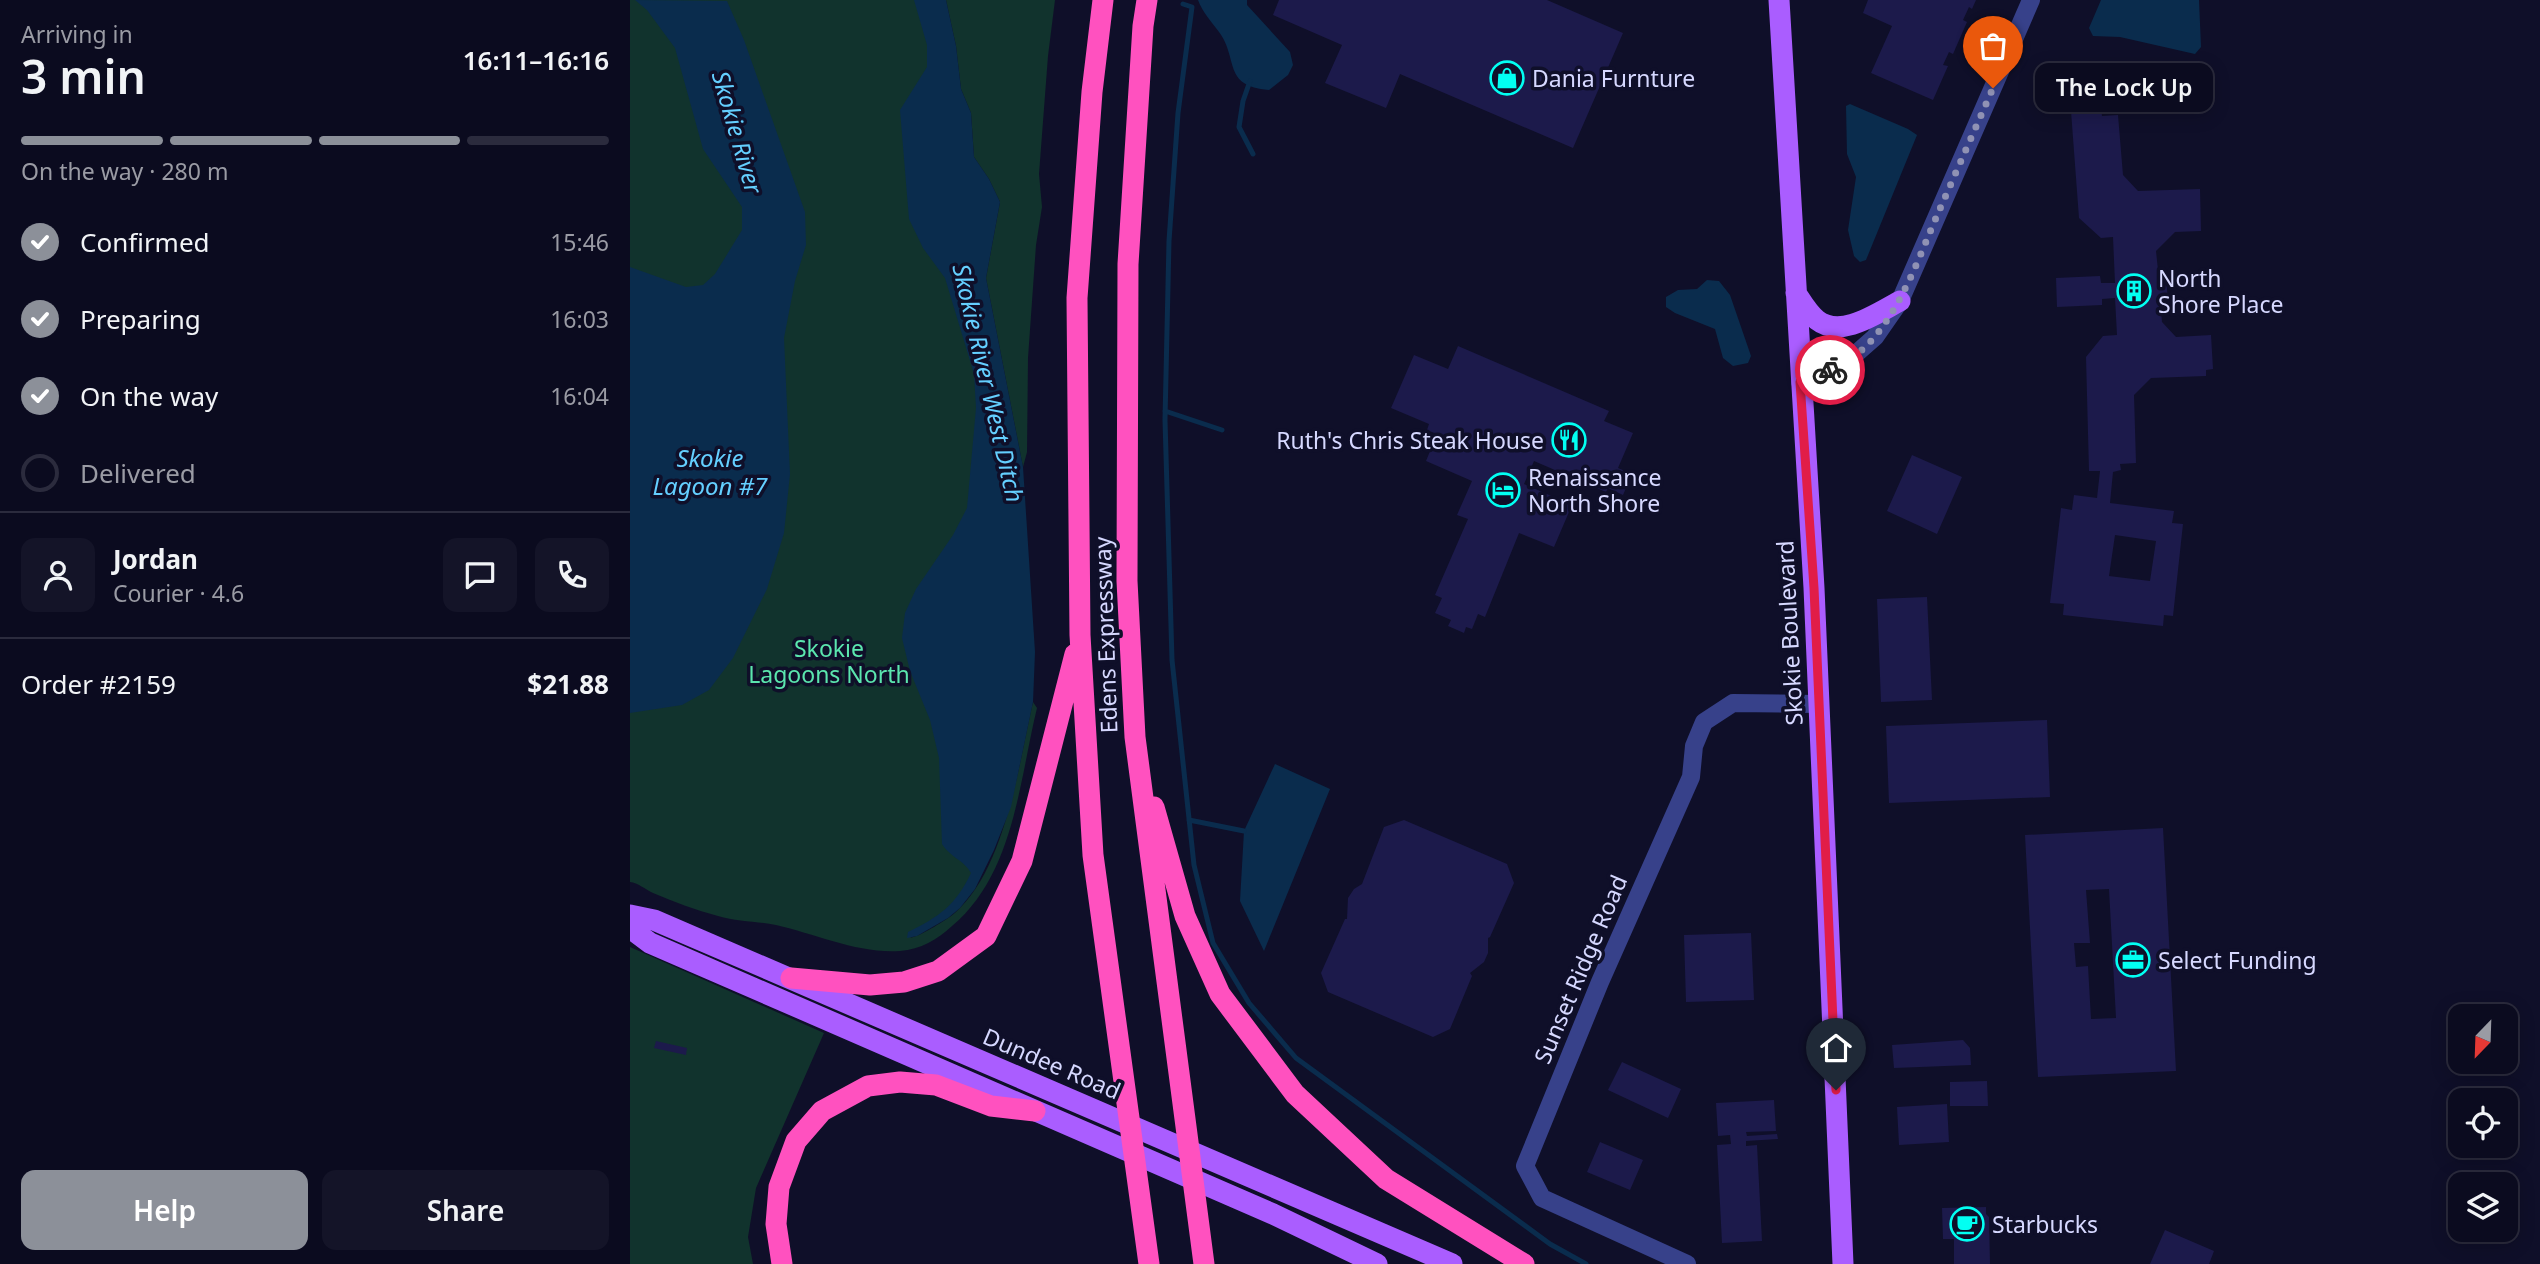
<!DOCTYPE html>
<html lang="en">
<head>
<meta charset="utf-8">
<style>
	:root { --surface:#0b0b1f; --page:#141428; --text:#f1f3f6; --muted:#9a9ba4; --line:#2b2b3d; --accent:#8c9099 }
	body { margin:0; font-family:"Noto Sans",sans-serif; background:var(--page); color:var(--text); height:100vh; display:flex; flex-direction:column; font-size:26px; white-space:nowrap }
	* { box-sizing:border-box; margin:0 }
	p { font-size:23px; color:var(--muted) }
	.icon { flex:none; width:38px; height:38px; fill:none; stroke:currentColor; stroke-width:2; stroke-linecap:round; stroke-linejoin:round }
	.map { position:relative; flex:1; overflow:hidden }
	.sheet { display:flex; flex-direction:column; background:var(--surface); width:630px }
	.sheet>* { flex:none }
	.needle { width:46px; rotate:203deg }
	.buttons { position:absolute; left:1818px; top:1004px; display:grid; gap:14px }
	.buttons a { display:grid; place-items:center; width:70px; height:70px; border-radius:14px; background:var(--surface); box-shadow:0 4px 18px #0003,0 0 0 2px var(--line); font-size:35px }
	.pin { position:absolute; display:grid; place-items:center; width:60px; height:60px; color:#fff; margin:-72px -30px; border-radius:50% 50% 50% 0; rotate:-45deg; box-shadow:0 0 7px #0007 }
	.pin .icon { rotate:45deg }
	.courier { position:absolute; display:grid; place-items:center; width:70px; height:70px; margin:-35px; border:5px solid #e11d48; border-radius:50%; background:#fff; color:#222; box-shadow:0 2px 9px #0007 }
	.bubble { position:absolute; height:49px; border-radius:14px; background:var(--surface); box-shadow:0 4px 18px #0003,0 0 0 2px var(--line); font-size:23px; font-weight:600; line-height:49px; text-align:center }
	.overview em { font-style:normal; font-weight:600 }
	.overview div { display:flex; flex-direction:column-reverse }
	.overview { display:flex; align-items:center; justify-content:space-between; height:119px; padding:0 21px }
	h1 { font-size:46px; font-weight:600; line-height:52px }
	.bar { display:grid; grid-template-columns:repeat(4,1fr); gap:10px 7px; align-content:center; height:84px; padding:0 21px }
	.bar i { height:9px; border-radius:5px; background:var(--line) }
	.bar .current { background:var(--accent) }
	.bar p { grid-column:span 4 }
	.line { display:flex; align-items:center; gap:18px; padding:0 21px; border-top:2px solid var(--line) }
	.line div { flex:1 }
	.round { display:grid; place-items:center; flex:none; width:74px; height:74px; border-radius:14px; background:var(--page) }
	ol { padding:0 21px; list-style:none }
	li { display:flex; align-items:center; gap:21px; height:77px }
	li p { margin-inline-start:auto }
	li .icon { padding:7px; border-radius:50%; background:var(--accent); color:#fff; stroke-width:4 }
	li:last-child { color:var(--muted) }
	li i { width:38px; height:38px; border:4px solid var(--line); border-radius:50% }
	.action { display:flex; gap:14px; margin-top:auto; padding:14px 21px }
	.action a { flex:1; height:80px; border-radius:14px; background:var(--accent); color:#fff; font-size:28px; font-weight:600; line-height:80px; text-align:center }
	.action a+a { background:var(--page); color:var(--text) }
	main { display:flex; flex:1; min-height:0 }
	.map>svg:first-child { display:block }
</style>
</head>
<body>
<main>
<section class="sheet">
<div class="overview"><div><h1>3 min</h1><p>Arriving in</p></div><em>16:11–16:16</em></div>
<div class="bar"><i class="current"></i><i class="current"></i><i class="current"></i><i></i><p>On the way · 280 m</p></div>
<ol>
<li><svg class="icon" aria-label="check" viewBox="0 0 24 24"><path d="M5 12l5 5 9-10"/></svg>Confirmed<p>15:46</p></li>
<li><svg class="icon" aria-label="check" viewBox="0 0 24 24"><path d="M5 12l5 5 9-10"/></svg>Preparing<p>16:03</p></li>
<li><svg class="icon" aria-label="check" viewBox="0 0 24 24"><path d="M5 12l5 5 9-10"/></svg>On the way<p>16:04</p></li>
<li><i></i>Delivered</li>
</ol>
<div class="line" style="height:126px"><a class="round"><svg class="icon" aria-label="person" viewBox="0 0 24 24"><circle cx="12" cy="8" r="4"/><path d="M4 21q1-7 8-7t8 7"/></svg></a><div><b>Jordan</b><p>Courier · 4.6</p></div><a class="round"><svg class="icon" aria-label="chat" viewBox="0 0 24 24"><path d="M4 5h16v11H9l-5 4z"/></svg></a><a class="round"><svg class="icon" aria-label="phone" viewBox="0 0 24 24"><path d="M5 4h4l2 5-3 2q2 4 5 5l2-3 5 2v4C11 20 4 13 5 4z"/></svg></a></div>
<div class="line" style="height:91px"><div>Order #2159</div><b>$21.88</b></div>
<div class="action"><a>Help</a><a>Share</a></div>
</section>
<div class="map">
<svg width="1910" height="1264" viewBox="0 0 1910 1264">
	<rect width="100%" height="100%" fill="#0f0f29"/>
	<path fill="#11332d" d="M0 0H294L305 53 306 159 380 453 392 536 399 696 383 752 380 779 352 862 324 909 280 938C289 936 296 931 304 927 313 921 323 916 330 908 376 862 389 763 403 702L407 708C389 782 384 874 322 926 307 940 291 949 270 951 229 954 186 934 146 925 127 921 107 922 88 916 66 910 44 902 23 893 15 889 8 883 0 882Z
		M316 0H425L418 56 409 174 412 207 406 245 398 358 397 452 393 467 356 278 370 202 359 179 344 157 341 113 331 89 326 46Z
		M0 947 194 1033 126 1188 118 1237 123 1264H0Z"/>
	<path fill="#0a2c4d" d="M5 0 97 1 114 40 175 212 176 245 165 281 154 338 160 474 154 533 137 589 103 658 79 690 52 705 0 713V267L56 287 73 285 85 274 112 230V207L73 149 45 48 17 10Z
		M284 0H316L326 46 331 89 341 113 344 157 359 179 370 202 356 278 393 467 405 652 403 702 381 807 364 850 345 889 330 908 318 918 287 936 277 938 278 932C309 917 326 905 341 873 334 860 321 858 312 844L309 758 300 720 280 671 272 638 275 613 286 589 323 535 337 508 346 408 344 374 315 278 293 248 279 219 270 110 297 67V45Z
		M568 0H617V5L660 52 663 65 658 75 639 90C592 86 609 59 589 32 581 21 573 13 568 0Z
		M1471 0H1569L1571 47 1565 54 1490 37 1463 36 1459 28Z
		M1220 104 1278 129 1287 135 1236 260 1230 262 1224 256 1218 230 1226 177 1217 154 1216 106Z
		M1077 280 1089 281 1100 295 1121 356 1118 363 1103 366 1093 358 1085 329 1045 313 1036 307V297L1048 290 1067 289Z
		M645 764 700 789 634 951 610 901 614 831Z"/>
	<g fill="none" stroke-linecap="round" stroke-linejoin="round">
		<path stroke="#0a2c4d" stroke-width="5" d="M553 4 562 7 548 113 539 241 535 420 542 660 564 865 583 943 619 1003 666 1058 920 1244 956 1264
			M620 81 613 101 609 127 623 154
			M535 411 592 430
			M559 820 614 831"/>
	</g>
	<path fill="#1c1a4b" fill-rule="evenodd" d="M649 0H917L993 33 943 148 770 74 756 108 695 83 712 45 643 15Z
		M1238 0H1346L1342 9 1339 7 1333 20 1337 22 1323 54 1319 52 1313 65 1318 66 1303 100 1241 73 1262 26 1233 13Z
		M1471 109 1472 116 1488 115 1493 175 1508 191 1570 189 1571 231 1545 232 1526 251 1528 270H1535L1538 299 1530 300 1532 322 1546 337 1581 335 1583 369 1576 370V376L1521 378 1504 395 1506 463 1490 464 1491 470 1483 472 1480 503 1544 511 1542 523 1553 524 1543 616 1534 615 1533 626 1433 615 1434 604 1420 603 1431 508 1442 510 1444 495 1467 498 1470 471H1459L1456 357 1473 336 1487 335 1485 298 1472 299V305L1427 307 1426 278 1470 276 1471 283H1485L1483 237 1471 238 1449 218 1441 111ZM1485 535 1526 541 1520 581 1479 576Z
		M828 346 979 411 974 421 1003 433 988 468 1002 474 993 495 978 488 976 492 904 461 894 484 942 505 924 547 889 533 855 617 848 614 842 629 836 627 834 633 818 626 821 620 805 613 812 598 805 595 838 519 827 515 842 481 796 461 807 434 797 430 799 424 761 408 784 355 818 369Z
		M1282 455 1332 477 1307 534 1257 511Z
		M1297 597 1302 700 1251 702 1247 599Z
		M1417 720 1420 797 1259 803 1256 726Z
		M774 820 877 864 884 883 860 937 858 938V953L854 962 840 973 842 976 820 1029 803 1037 698 992 691 973 715 919H717L718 898 724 889 732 884 754 827Z
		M1533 828 1546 1071 1408 1077 1395 835ZM1479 889 1486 1018 1461 1019 1458 966 1446 967 1444 943H1460L1456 890Z
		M1121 933 1124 1000 1056 1002 1054 935Z
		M1333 1040 1340 1048 1341 1065 1264 1068 1262 1045Z
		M26 1041 57 1048 56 1055 24 1048Z
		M992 1062 1051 1089 1038 1118 978 1090Z
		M1357 1081 1358 1106H1320V1082Z
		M1144 1100 1146 1131 1116 1132 1117 1136 1147 1134 1148 1139 1116 1141V1146L1127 1145 1132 1241 1092 1243 1087 1145 1101 1144 1100 1135 1088 1136 1086 1103Z
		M1317 1104 1319 1142 1269 1145 1267 1107Z
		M970 1142 1013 1160 1000 1190 957 1172Z
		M1356 1207V1214L1359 1217 1360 1264H1324V1239H1313L1312 1208Z
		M1535 1230 1584 1251 1579 1264H1520Z"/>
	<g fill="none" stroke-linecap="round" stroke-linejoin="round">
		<path stroke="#37418a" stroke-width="18" d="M1170 382 1212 366 1245 337 1270 301 1401 0
			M1057 1264 912 1198 895 1166 970 982 1061 777 1064 746 1074 722 1103 703 1189 704"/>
		<path stroke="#aa5dff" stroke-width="21" d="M1149 0 1184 588 1213 1264
			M1166 293C1172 302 1178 313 1187 320 1211 339 1247 313 1270 301
			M0 915 24 920 822 1264
			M0 928 20 943 643 1214 747 1264"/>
		<path stroke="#ff51bf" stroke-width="21" d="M473 0 462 92 447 298 450 635 463 855 519 1264
			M517 0 513 26 498 264 497 581 505 737 574 1264
			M524 807 555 916 590 994 665 1094 756 1179 894 1264
			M161 978 240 985 274 982 308 971 356 936 392 861 445 654
			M152 1264 146 1224 149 1187 166 1141 192 1111 238 1086 270 1082 306 1085 361 1106 405 1111"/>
	</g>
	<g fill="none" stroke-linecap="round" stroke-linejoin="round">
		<path stroke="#9092b4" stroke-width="7" stroke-dasharray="0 12.6" d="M1200 370C1260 347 1285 265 1309 211 1327 170 1345 129 1363 88"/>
		<path stroke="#e11d48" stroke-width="9" d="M1200 370 1170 382 1184 588 1206 1090"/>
	</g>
	<defs>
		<symbol id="shop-ring" viewBox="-11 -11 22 22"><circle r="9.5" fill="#0f0f29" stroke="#02fff2" stroke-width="1.5"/><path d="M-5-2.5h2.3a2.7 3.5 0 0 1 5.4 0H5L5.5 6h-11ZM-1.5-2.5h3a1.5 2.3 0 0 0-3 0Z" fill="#02fff2"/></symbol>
		<symbol id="building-ring" viewBox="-11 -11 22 22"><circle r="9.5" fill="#0f0f29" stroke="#02fff2" stroke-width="1.5"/><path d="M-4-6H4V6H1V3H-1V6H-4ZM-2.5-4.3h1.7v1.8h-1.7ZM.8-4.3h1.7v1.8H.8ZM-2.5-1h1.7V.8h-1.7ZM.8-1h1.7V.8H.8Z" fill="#02fff2"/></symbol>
		<symbol id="restaurant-ring" viewBox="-11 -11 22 22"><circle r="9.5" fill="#0f0f29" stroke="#02fff2" stroke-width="1.5"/><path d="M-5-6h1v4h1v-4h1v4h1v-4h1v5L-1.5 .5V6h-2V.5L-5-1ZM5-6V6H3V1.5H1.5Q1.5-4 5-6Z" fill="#02fff2"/></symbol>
		<symbol id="hotel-ring" viewBox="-11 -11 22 22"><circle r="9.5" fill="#0f0f29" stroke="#02fff2" stroke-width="1.5"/><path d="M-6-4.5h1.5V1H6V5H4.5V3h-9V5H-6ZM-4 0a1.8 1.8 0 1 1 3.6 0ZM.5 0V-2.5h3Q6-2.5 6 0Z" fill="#02fff2"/></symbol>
		<symbol id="office-ring" viewBox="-11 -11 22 22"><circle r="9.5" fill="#0f0f29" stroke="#02fff2" stroke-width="1.5"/><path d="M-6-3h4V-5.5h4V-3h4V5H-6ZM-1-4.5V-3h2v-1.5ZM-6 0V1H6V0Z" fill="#02fff2"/></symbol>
		<symbol id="cafe-ring" viewBox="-11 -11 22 22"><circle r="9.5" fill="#0f0f29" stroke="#02fff2" stroke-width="1.5"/><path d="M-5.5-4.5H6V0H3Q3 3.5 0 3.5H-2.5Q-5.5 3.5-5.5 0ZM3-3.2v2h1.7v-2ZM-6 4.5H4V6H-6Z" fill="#02fff2"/></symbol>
	</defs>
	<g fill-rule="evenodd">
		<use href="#shop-ring" x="858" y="59" width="38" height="38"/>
		<use href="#building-ring" x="1485" y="272" width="38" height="38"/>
		<use href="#restaurant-ring" x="920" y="421" width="38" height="38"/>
		<use href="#hotel-ring" x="854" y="471" width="38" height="38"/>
		<use href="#office-ring" x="1484" y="941" width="38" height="38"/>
		<use href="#cafe-ring" x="1318" y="1205" width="38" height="38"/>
	</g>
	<g text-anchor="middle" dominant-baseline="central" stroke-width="7" stroke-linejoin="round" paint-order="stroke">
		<g font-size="23" fill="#d6d8ff" stroke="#0f0f29" text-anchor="start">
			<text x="902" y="78">Dania Furnture</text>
			<text x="1528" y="278">North<tspan x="1528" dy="26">Shore Place</tspan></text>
			<text x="914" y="440" text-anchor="end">Ruth's Chris Steak House</text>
			<text x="898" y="477">Renaissance<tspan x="898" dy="26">North Shore</tspan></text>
			<text x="1528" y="960">Select Funding</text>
			<text x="1362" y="1224">Starbucks</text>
		</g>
		<g font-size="23" fill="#d6d8ff" stroke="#0f0f29">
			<text transform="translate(1159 633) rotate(-93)">Skokie Boulevard</text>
			<text transform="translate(475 635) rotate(-92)">Edens Expressway</text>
			<text transform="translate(950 969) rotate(-67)">Sunset Ridge Road</text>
			<text transform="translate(422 1063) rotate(23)">Dundee Road</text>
		</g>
		<g font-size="23" fill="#5be6ae" stroke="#0f0f29">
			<text x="199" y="648">Skokie<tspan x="199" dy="26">Lagoons North</tspan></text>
		</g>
		<g font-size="24" font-style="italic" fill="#64cfff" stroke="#0f0f29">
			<text transform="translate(108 132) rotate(74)">Skokie River</text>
			<text transform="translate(359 383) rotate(77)">Skokie River West Ditch</text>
			<text x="80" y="457">Skokie<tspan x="80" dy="28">Lagoon #7</tspan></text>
		</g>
	</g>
</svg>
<div class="buttons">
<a><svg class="needle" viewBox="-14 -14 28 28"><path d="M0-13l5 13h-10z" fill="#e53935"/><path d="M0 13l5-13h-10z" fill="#9a9ba4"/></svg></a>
<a><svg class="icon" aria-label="locate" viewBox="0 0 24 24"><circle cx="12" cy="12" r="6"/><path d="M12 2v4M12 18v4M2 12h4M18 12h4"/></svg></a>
<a><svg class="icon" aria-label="layers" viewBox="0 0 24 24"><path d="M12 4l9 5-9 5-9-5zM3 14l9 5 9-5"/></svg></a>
</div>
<div class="pin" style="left:1363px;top:88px;background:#ea580c"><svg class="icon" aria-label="bag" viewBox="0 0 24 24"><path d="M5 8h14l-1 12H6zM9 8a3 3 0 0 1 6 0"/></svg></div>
<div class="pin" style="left:1206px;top:1090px;background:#1f2937"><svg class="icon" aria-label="home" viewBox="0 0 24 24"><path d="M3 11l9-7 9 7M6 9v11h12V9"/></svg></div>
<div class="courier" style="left:1200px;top:370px"><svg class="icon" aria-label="bike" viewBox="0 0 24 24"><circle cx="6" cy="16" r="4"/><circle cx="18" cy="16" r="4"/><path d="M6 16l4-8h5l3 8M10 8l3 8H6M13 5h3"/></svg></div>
<div class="bubble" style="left:1405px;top:63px;width:178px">The Lock Up</div>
</div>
</main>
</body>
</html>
